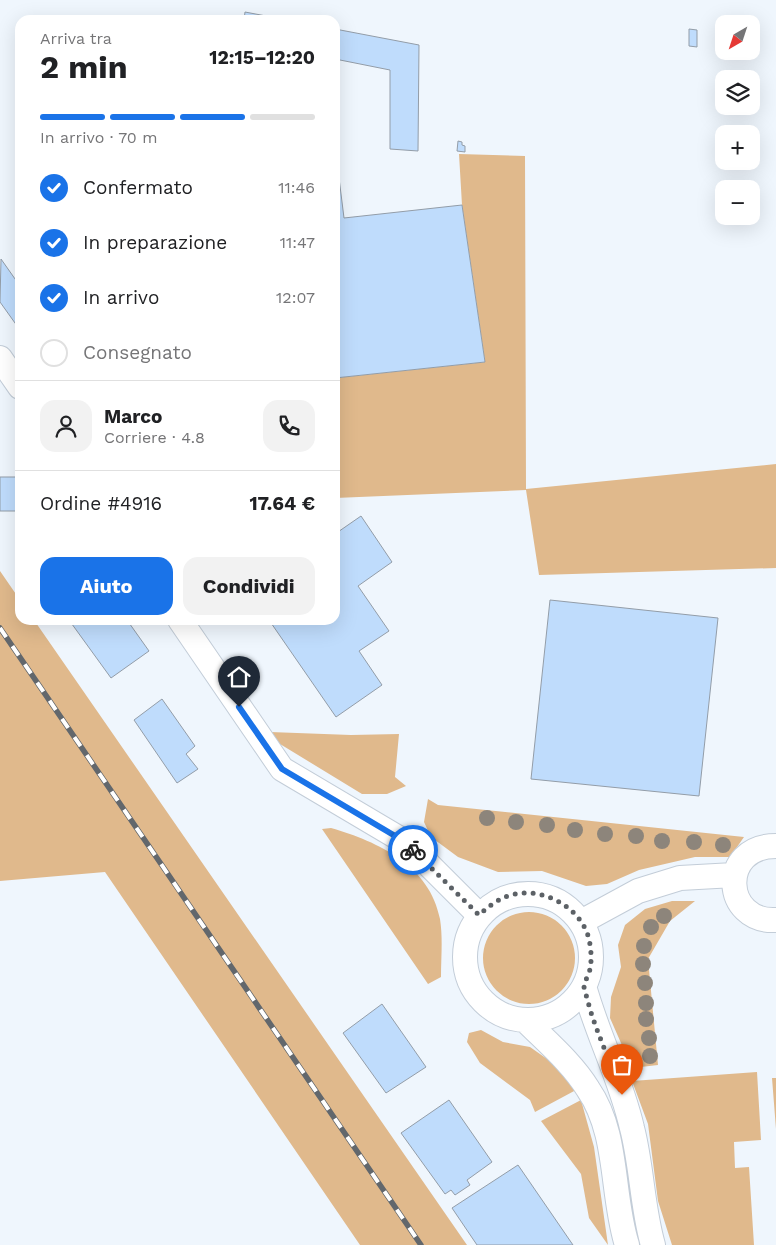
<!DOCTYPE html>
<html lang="it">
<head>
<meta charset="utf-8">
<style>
	:root { --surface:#fff; --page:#f2f2f2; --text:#202124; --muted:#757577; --line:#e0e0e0; --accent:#1a73e8 }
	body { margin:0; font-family:"Work Sans",sans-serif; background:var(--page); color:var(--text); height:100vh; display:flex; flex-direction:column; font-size:19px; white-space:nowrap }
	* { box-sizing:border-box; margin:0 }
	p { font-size:16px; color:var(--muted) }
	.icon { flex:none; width:28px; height:28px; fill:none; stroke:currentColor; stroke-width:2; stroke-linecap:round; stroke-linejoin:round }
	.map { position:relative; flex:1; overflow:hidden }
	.sheet { position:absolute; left:15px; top:15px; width:325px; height:610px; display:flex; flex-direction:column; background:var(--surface); border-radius:15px; box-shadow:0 5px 20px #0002 }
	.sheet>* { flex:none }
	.needle { width:32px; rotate:219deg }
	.tools { position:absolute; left:715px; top:15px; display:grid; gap:10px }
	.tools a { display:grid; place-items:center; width:45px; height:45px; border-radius:10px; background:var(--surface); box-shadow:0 5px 20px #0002; font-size:25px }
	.pin { position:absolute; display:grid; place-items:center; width:42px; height:42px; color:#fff; margin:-51px -21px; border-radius:50% 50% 50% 0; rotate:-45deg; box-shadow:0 0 5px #0007 }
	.pin .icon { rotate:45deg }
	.courier { position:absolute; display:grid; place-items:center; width:50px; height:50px; margin:-25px; border:4px solid #1a73e8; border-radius:50%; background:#fff; color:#222; box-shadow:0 1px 6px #0007 }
	.headline em { font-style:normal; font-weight:700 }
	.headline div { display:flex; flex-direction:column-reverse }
	.headline { display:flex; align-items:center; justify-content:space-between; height:85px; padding:0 25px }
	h1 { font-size:32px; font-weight:700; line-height:38px }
	.bar { display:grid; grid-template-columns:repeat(4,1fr); gap:8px 5px; align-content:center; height:60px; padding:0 25px }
	.bar i { height:6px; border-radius:4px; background:var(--line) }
	.bar .selected { background:var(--accent) }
	.bar p { grid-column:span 4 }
	.line { display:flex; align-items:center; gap:12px; padding:0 25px; border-top:1px solid var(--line) }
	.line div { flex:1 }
	.round { display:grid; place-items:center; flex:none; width:52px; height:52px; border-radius:15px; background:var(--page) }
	ol { padding:0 25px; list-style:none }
	li { display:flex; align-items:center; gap:15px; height:55px }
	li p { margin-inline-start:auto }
	li .icon { padding:5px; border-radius:50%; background:var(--accent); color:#fff; stroke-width:4 }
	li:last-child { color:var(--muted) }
	li i { width:28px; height:28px; border:2px solid var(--line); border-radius:50% }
	.cta { display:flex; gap:10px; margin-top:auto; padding:10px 25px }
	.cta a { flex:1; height:58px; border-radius:15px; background:var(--accent); color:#fff; font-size:20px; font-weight:700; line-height:58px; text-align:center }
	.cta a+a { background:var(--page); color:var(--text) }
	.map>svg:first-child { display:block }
</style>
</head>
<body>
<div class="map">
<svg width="776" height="1245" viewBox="0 0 776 1245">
	<rect width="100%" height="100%" fill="#eff6fd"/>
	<path fill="#e0b98c" d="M459 154 525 156 526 489 776 464V568L539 575 526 490 335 498V378L485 362 462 205Z
		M0 571 20 600V620H34L467 1245H360L105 872 0 881Z
		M270 732 351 735 399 734 395 777 406 786 387 794H362L280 744Z
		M428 799 438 805 744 837 730 857H695L639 870 607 884 586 886 542 871 498 872 458 857 431 837 424 822Z
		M331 828C379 842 430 866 440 919 443 938 441 958 441 977L428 984 322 829Z
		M672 901H695L670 921 648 959 658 1065 632 1068 610 1018 611 997 621 967 618 945 625 925 645 909Z
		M483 958a46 46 0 1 1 92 0a46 46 0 1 1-92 0Z
		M481 1030 503 1042 530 1047 567 1073 576 1090 535 1112 530 1100 480 1063 467 1042 469 1033Z
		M757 1072 761 1140 734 1142 735 1168 749 1167 754 1245H672L658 1201 648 1124 632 1081Z
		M772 1078H776V1129Z
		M581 1100 594 1147 608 1245 589 1218 581 1174 541 1121Z"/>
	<path fill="#bfdcfc" stroke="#939da8" d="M245 12 287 20H244Z
		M335 29 419 45 418 151 390 149V70L335 59Z
		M689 29 697 30V47L689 46Z
		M458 141 462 142V145L465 146V152L457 151Z
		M335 146 344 218 462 205 485 362 335 378Z
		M1 259 20 286V330L0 302Z
		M0 477H20V511H0Z
		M361 516 392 562 358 586 389 631 359 651 382 685 336 717 269 620H335V534Z
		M550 600 718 618 699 796 531 779Z
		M69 620H127L149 651 111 678Z
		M162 699 195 746 186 754 198 769 177 783 134 720Z
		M382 1004 426 1067 386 1093 343 1033Z
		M449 1100 492 1162 467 1180 470 1185 455 1195 451 1190 445 1194 401 1133Z
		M518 1165 573 1245H477L452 1208Z"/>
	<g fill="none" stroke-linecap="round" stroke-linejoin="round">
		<defs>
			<path id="minor" d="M0 358 20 387
				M180 620 282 769 407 843 479 915
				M776 846C718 846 723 923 776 920
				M465 957a63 63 0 1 1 126 0a63 63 0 1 1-126 0Z
				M581 922 638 891 680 878 734 875
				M584 986C597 1034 621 1079 632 1128 642 1166 642 1207 653 1245
				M526 1021C547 1042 572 1063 588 1089 619 1134 611 1195 627 1245"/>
		</defs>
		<use href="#minor" stroke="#c3cdd8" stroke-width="26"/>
		<use href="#minor" stroke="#fff" stroke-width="24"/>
		<defs>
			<path id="rail" d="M0 628 421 1245"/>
		</defs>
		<use href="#rail" stroke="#62676c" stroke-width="5.5"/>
		<use href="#rail" stroke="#fff" stroke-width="4" stroke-dasharray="11" stroke-linecap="butt"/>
	</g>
	<g fill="#8d857b">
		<circle cx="487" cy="818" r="8"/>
		<circle cx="516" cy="822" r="8"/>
		<circle cx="547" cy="825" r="8"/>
		<circle cx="575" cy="830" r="8"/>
		<circle cx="605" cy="834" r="8"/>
		<circle cx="636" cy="836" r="8"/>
		<circle cx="662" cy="841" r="8"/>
		<circle cx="694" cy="842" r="8"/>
		<circle cx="723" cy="845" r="8"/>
		<circle cx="664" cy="916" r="8"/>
		<circle cx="651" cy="927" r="8"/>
		<circle cx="644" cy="946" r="8"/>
		<circle cx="643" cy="964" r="8"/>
		<circle cx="645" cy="983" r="8"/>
		<circle cx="646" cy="1003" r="8"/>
		<circle cx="646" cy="1019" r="8"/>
		<circle cx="649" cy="1038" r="8"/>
		<circle cx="650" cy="1056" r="8"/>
	</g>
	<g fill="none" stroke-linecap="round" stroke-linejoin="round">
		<path stroke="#5c6166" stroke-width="5" stroke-dasharray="0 9" d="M413 850 479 915C489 906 498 899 511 895 542 886 581 907 589 939 591 949 592 959 590 969 589 975 584 982 584 987 585 993 588 1000 589 1006 598 1036 612 1065 622 1095"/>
		<path stroke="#1a73e8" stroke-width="6" d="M239 707 282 769 407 843 413 850"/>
	</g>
</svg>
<div class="tools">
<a><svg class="needle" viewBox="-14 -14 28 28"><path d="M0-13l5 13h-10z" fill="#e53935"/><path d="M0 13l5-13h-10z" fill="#757577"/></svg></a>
<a><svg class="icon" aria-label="layers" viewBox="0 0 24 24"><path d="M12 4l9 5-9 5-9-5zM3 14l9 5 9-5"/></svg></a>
<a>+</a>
<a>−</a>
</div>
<div class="pin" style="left:622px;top:1095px;background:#ea580c"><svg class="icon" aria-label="bag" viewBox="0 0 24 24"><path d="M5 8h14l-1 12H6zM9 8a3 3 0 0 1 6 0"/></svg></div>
<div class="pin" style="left:239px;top:707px;background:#1f2937"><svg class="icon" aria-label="home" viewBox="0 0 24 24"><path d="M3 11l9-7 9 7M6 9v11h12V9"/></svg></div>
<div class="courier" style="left:413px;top:850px"><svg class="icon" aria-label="bike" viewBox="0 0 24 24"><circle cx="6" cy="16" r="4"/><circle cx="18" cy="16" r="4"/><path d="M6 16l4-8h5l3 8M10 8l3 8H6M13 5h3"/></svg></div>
<section class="sheet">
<div class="headline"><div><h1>2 min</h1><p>Arriva tra</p></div><em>12:15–12:20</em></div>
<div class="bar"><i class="selected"></i><i class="selected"></i><i class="selected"></i><i></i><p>In arrivo · 70 m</p></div>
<ol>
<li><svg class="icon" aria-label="check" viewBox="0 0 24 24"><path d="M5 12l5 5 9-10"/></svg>Confermato<p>11:46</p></li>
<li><svg class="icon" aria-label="check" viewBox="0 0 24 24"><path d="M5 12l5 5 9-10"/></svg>In preparazione<p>11:47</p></li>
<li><svg class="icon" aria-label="check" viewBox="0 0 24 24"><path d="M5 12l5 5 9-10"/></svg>In arrivo<p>12:07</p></li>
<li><i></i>Consegnato</li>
</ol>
<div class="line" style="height:90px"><a class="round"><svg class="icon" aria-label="person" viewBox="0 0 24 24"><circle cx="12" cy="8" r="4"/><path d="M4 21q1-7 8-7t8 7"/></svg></a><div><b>Marco</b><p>Corriere · 4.8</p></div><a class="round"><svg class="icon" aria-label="phone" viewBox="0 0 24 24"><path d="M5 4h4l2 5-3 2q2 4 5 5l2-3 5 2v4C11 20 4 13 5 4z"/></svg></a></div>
<div class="line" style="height:65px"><div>Ordine #4916</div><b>17.64 €</b></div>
<div class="cta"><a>Aiuto</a><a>Condividi</a></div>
</section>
</div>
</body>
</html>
